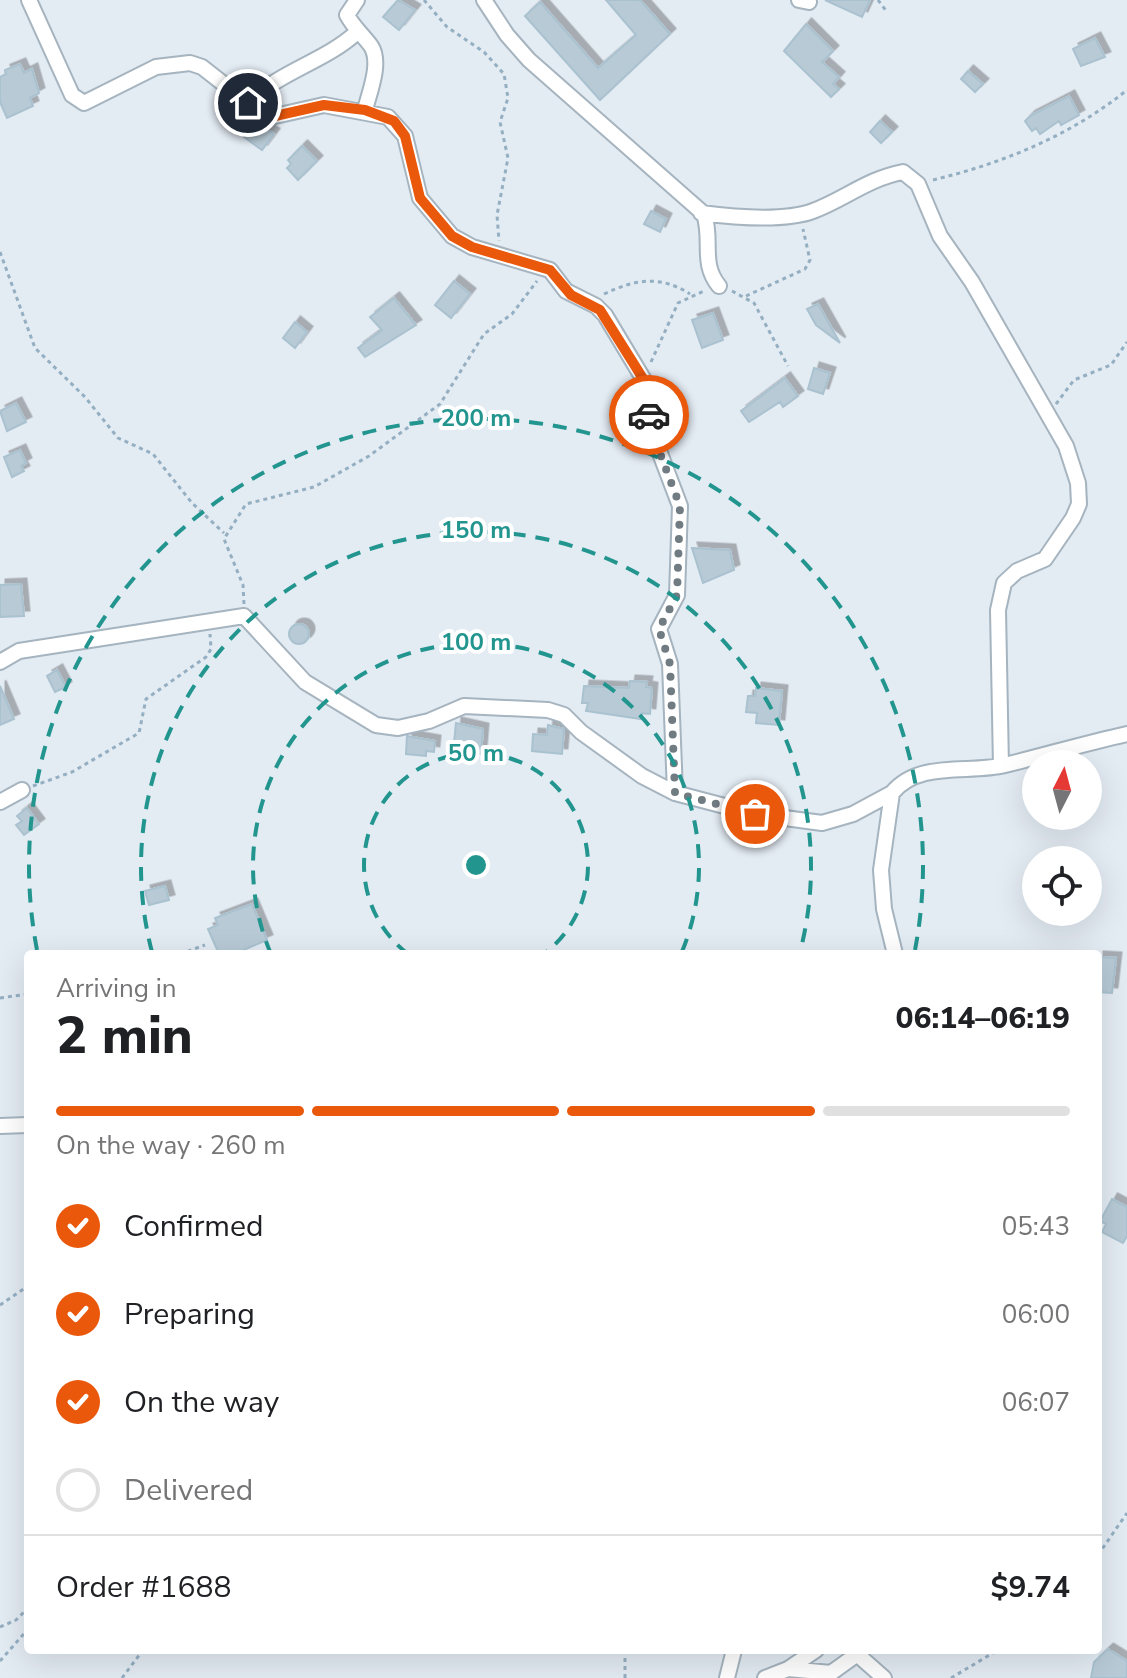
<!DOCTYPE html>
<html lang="en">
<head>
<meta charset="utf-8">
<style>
	:root { --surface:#fff; --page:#f2f2f2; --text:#202124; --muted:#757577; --line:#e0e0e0; --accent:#ea580c }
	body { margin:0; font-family:"Nunito Sans",sans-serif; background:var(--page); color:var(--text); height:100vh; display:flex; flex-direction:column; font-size:30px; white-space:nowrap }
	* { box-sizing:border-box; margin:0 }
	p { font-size:26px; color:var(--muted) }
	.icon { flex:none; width:44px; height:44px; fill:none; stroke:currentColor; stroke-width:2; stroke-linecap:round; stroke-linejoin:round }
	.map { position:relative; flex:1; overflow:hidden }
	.details { position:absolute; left:24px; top:950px; width:1078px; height:704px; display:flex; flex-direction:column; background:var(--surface); border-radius:8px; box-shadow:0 8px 32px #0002 }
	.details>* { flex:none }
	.needle { width:52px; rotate:6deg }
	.buttons { position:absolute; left:1022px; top:750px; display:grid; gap:16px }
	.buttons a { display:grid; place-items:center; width:80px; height:80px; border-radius:50%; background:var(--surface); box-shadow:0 8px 32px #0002; font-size:40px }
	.pin { position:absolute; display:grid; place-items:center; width:68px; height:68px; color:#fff; margin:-34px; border:4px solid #fff; border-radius:50%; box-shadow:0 2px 8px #0007 }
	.courier { position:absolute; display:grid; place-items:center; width:80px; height:80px; margin:-40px; border:6px solid #ea580c; border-radius:50%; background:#fff; color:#222; box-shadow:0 2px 10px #0007 }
	.headline em { font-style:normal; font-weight:800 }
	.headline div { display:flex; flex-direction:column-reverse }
	.headline { display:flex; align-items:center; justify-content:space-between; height:136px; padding:0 32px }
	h1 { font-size:52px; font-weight:800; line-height:60px }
	.bar { display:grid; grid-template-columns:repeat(4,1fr); gap:12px 8px; align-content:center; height:96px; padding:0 32px }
	.bar i { height:10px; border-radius:6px; background:var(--line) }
	.bar .selected { background:var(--accent) }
	.bar p { grid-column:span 4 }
	.line { display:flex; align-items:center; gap:20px; padding:0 32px; border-top:2px solid var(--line) }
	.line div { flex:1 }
	ol { padding:0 32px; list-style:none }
	li { display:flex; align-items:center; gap:24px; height:88px }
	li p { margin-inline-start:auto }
	li .icon { padding:8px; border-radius:50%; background:var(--accent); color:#fff; stroke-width:4 }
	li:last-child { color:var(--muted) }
	li i { width:44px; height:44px; border:4px solid var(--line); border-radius:50% }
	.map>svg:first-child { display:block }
</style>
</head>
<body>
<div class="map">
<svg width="1127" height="1678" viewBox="0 0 1127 1678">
	<defs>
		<filter id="shadow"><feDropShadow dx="5.5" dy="-5.5" stdDeviation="0" flood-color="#0004"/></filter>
	</defs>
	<rect width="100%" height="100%" fill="#e3ebf3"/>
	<path fill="#b7cad5" stroke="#aac2d0" stroke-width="2" filter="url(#shadow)" d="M398 0 415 10 399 30 383 17Z
		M606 0H640L670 34 600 100 525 16 540 2 598 68 636 35Z
		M825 0H870L862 17Z
		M806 24 833 51 822 62 839 77 833 84 839 89 831 97 784 51Z
		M1095 38 1105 57 1081 66 1073 49Z
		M20 64 24 73 32 69 39 93 30 98 33 106 7 118 0 102V77L6 74 5 70Z
		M968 71 983 84 975 92 961 79Z
		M1069 96 1079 115 1061 125 1059 121 1040 134 1036 128 1032 131 1025 121 1030 116Z
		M254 121 274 134 262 150 244 137Z
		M880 121 892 132 881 143 870 132Z
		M302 146 317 161 298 180 287 168 291 164 288 160Z
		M651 211 666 219 660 232 644 224Z
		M454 281 470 294 451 318 435 305Z
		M394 298 416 325 365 357 358 348 382 330 370 317Z
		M818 304 840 343 816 325 807 309Z
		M713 313 723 340 702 348 692 320Z
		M295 322 307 332 295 348 283 338Z
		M814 368 830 373 823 394 808 389Z
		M785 378 798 396 783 407 780 402 749 422 741 411Z
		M16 403 26 422 7 431 0 411Z
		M20 450 26 463 21 466 24 471 12 477 4 457Z
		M692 548 730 550 734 570 703 583Z
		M21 584 24 616 0 617V585Z
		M289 634a10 10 0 1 1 20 0a10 10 0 1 1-20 0Z
		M57 670 66 687 55 692 47 676Z
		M630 681 647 682 646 687 652 688 650 714 642 713 641 719 586 711 588 703H582L584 686 629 688Z
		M0 686 14 719 0 725Z
		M756 688 782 691 779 725 756 723 757 713 746 712 748 696H755Z
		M456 723 483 729 481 754 453 752Z
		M548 725 564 729 562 754 532 751 533 734 547 735Z
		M407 736 435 741 434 752 426 751V756L406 754Z
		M27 808 39 824 24 835 16 825 22 821 17 816Z
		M165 886 169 900 149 905 145 891Z
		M252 904 267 940 234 954H219L208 929 218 925 215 918Z
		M1098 957 1116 958 1112 993 1098 992Z
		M1112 1199 1127 1207V1236L1123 1243 1102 1232 1106 1224 1100 1221Z
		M1108 1649 1127 1661V1678H1091L1094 1662Z"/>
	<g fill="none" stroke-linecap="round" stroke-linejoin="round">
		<defs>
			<path id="minor" d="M29 0 72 95 84 103 156 67 190 63 202 67 248 103 275 116 324 105 388 117 405 136 420 198 452 236 472 247 550 270 566 291 596 306 605 315 647 385 650 427 680 506 677 595 659 629 670 664 675 793
				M357 0 347 15C354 28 363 35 371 46 382 63 369 93 365 110
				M484 0 507 35 529 60 704 214C713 240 700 263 719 286
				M799 0 809 2
				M248 103C280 71 324 62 356 33
				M701 213C732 217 783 222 813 211 845 199 867 179 903 172L918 184 940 236 972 282 1066 446 1078 483 1079 504 1073 518 1045 559 1017 571 1004 583 998 610 1001 766
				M0 662 19 651 244 616 305 682 376 725 398 728 429 721 464 706 548 710 564 715 581 732 642 776 675 793 755 814 822 823 853 814 892 793
				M0 802 22 790
				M895 954 884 909 881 870 892 793C919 760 969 774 1005 765 1046 755 1086 743 1127 734
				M0 1126 28 1125
				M858 1655 884 1678
				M788 1669 816 1650
				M727 1678 734 1650
				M765 1678 788 1669 831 1673 863 1650"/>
		</defs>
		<use href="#minor" stroke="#a5b4bf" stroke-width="18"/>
		<path stroke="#95afc2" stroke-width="3" stroke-dasharray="4 4" stroke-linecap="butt" d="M424 0 447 27 484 52 504 74 508 98 500 122 508 158 497 215 499 241
			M878 0 887 12
			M933 180C1003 163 1070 136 1127 90
			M0 252 35 348 85 397 118 438 153 454 192 503 224 533
			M732 291 754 303 788 366
			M604 294C636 279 660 275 690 294
			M746 296 805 269 810 260 803 229
			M651 362 678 303 706 290
			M1056 404 1074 380 1111 365 1127 342
			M244 604 243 585 224 539 246 504 314 487 369 456 440 404 484 334 512 314 537 281
			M33 786 72 772 139 733 146 699 206 657 211 649 210 634
			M180 954 205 945
			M0 998 28 994
			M0 1305 28 1286
			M1098 1555 1127 1513
			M0 1627 16 1620 28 1608
			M0 1661 28 1629
			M122 1678 143 1650
			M625 1678V1650
			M951 1678 998 1650"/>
		<use href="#minor" stroke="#fff" stroke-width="14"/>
	</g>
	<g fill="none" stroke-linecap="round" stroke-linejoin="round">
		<path stroke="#717b82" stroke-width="8" stroke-dasharray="0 14.4" d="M649 415 650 427 680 506 677 595 659 629 670 664 675 793 755 814"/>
		<path stroke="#ea580c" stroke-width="10" d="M248 103 275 116 324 105 365 110 394 121 405 136 420 198 452 236 472 247 550 270 571 295 600 310 647 385 649 415"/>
	</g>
	<g fill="none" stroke="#22958f" stroke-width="4" stroke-dasharray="14 10">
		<path d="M408 954A112 112 0 1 1 544 954"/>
		<path d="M271 954A223 223 0 1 1 681 954"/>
		<path d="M152 952A335 335 0 1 1 800 952"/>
		<path d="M37 950A447 447 0 1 1 915 950"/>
	</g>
	<circle cx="476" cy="865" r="12" fill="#22958f" stroke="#fff" stroke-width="4"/>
	<g font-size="24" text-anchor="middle" font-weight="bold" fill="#22958f" stroke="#fff" stroke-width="8" stroke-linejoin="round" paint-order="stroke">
		<text x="476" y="426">200 m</text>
		<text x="476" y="538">150 m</text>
		<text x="476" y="650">100 m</text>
		<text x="476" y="761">50 m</text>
	</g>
</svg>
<div class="buttons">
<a><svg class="needle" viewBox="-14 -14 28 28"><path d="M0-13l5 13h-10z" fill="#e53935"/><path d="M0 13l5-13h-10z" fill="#757577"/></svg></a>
<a><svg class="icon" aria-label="locate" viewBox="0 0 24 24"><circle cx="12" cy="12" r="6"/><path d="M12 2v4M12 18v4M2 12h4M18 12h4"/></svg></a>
</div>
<div class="pin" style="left:755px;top:814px;background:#ea580c"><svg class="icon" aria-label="bag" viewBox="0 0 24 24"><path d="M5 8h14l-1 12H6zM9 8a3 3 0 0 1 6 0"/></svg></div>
<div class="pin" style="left:248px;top:103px;background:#1f2937"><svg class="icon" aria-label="home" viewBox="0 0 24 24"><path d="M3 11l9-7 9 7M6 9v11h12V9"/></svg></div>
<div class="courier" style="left:649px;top:415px"><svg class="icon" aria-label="car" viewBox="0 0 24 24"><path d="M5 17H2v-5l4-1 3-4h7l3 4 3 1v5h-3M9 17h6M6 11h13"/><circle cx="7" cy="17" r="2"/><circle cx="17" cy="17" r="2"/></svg></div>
<section class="details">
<div class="headline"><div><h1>2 min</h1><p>Arriving in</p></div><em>06:14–06:19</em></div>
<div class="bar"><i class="selected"></i><i class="selected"></i><i class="selected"></i><i></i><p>On the way · 260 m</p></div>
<ol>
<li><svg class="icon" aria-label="check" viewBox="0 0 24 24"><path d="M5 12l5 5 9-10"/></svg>Confirmed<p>05:43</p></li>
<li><svg class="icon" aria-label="check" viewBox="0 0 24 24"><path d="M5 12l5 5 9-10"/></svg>Preparing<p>06:00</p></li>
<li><svg class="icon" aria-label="check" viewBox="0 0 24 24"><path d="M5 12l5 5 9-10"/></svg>On the way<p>06:07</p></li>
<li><i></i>Delivered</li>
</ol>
<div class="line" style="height:104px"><div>Order #1688</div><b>$9.74</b></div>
</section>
</div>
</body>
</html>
